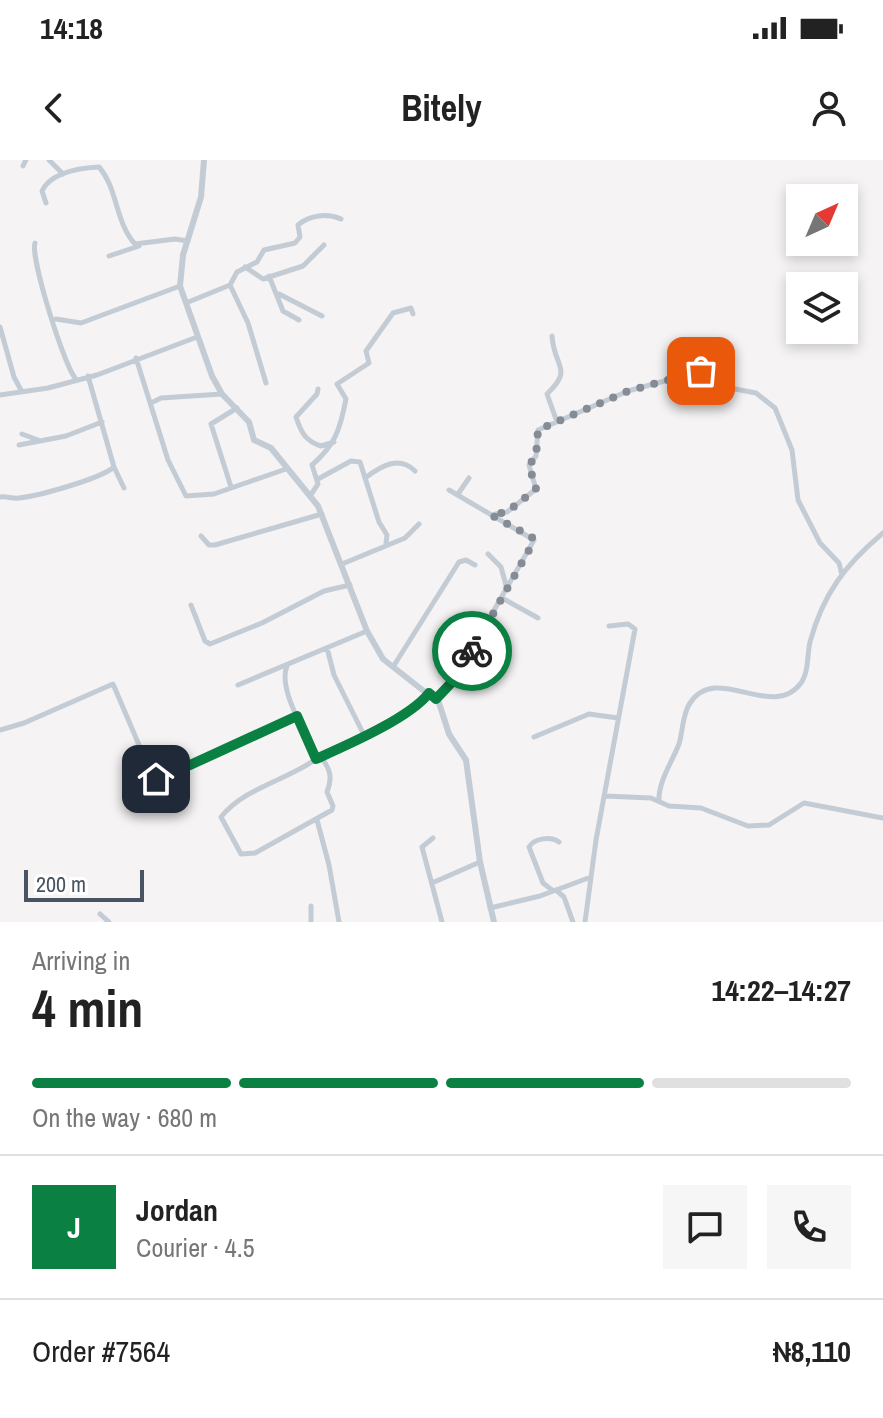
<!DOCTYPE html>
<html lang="en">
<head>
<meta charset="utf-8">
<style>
	:root { --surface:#fff; --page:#f6f6f6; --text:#222; --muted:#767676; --line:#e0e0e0; --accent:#0b8043 }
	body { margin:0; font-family:"Archivo Narrow",sans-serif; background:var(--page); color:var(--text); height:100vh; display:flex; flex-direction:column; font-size:30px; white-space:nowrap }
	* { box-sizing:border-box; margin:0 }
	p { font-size:26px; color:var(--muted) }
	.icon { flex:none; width:44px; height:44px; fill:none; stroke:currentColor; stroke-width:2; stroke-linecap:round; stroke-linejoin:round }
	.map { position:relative; height:762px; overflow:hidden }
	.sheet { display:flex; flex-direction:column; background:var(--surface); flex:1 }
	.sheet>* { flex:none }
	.needle { width:52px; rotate:44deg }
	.fabs { position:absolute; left:786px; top:24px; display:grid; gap:16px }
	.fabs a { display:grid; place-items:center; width:72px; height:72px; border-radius:0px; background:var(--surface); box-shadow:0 4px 12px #0003; font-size:40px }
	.scale { position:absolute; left:24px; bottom:20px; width:120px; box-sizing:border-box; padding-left:8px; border:4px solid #485462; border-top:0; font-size:22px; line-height:28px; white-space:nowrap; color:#485462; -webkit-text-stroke:6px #fff; paint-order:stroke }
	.pin { position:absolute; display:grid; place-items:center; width:68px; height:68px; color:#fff; margin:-34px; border-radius:16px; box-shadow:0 4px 12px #0006 }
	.courier { position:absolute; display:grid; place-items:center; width:80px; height:80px; margin:-40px; border:6px solid #0b8043; border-radius:50%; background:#fff; color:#222; box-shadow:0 2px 10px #0007 }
	.overview em { font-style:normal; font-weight:800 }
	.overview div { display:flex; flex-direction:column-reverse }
	.overview { display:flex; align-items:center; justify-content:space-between; height:136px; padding:0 32px }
	h1 { font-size:52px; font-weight:800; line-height:60px }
	.bar { display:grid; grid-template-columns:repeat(4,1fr); gap:12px 8px; align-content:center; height:96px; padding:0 32px }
	.bar i { height:10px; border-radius:6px; background:var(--line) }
	.bar .on { background:var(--accent) }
	.bar p { grid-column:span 4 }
	.line { display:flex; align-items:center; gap:20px; padding:0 32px; border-top:2px solid var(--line) }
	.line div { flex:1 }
	.round { display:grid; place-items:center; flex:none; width:84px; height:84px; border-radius:0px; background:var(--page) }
	.status { display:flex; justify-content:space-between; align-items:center; height:56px; padding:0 40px; background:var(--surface); direction:ltr }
	.status svg { height:22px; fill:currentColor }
	header { display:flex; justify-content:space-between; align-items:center; height:104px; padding:0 32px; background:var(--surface); font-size:36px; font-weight:800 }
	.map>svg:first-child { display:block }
</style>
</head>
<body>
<div class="status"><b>14:18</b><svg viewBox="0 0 49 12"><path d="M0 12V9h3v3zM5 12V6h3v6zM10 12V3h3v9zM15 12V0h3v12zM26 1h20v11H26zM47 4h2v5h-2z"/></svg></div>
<header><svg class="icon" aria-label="back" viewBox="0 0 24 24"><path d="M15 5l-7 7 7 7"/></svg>Bitely<svg class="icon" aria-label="person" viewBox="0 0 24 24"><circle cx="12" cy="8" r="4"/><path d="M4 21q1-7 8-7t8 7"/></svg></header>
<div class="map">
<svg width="883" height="762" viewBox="0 0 883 762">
	<rect width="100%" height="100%" fill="#f5f3f3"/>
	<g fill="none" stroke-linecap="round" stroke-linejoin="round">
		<path stroke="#c3ccd5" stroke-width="5" d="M49 0 63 14
			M23 6 26 0
			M46 43 42 31C51 12 80 8 99 7 118 29 115 62 135 84L175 79 188 81
			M35 83C30 97 65 209 76 219
			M109 96 139 86
			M245 107 263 119 303 106 324 85
			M269 116 283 151 299 160
			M230 125 248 163 266 223
			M279 134 322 156
			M186 143 230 125 237 112 257 102 264 90 295 83 300 77 298 65C310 55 327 53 341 59
			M56 159 81 163 180 126
			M0 167 14 217 21 230
			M552 176C554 208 574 208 547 234L557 262
			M136 198 168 300 186 336 214 334 286 309
			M88 216 114 307 124 328
			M318 229 317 234 296 257C301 272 305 281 321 286L334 282
			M0 235 48 228 97 215 197 177
			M151 243 161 238 222 234
			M22 274 38 280
			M19 285 66 276 102 262
			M365 318C381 306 399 295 415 311
			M318 319 351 301 360 302 379 362 387 375 386 383
			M231 327 211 264 237 248
			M458 334 469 318
			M310 336 318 324 312 305C335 285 340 270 346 239L337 224 369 203 366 191 393 153 411 148 413 154
			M0 337C7 336 12 339 19 338 38 336 100 319 114 307
			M491 355 507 352 536 329 529 305 536 296 538 270 628 231 701 211 709 224 756 233 775 248 792 290 798 340 820 383 839 403 842 415
			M201 376 209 385H215L322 354
			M488 394 501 407 507 429
			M342 404 405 378 419 364
			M502 438 538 458
			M191 445 205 481 210 484 262 463 324 431 350 425
			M327 488 334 515 364 575
			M287 506C277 530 308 575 316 599
			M393 507 459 402 466 400 475 405
			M238 525 367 471
			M436 539 464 503 534 380 449 330
			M0 570 24 563 113 524 148 606 156 615 158 634 143 648 132 650
			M534 577 589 554 618 558
			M321 597C330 609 333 617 327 632L333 646 332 650 255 693 241 694 221 657C245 627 289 620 319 597H321C343 589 415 551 429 533
			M156 615 200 601 297 556
			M605 636 651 638 669 646 701 648 748 666 769 665 804 643 883 658
			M659 641C658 622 672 602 679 584 683 571 682 555 690 543 717 502 772 562 801 523 809 512 807 494 810 482 823 434 845 405 883 373
			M317 660 329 705 339 762
			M433 678 422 687 442 762
			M432 723 480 702
			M552 730 543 723 529 687C534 678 551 676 559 682
			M556 730 564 737 573 762
			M311 746V762
			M490 748 540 736 591 717
			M100 754 109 762
			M585 762 596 680 635 469 628 464 609 466"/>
		<path stroke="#c3ccd5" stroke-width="6" d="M204 0 201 37 183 95 180 126 212 216 222 234 249 262 254 280 271 288 318 346 367 471 383 499 439 543 449 574 466 600 480 702 494 762"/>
	</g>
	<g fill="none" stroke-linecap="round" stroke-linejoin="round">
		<path stroke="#858c95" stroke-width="8" stroke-dasharray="0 14.4" d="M472 491 533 383 532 377 491 355 507 352 536 329 529 305 536 296 538 270 628 231 701 211"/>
		<path stroke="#0b8043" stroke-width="10" d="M156 619V615L190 605 297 556 316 599C345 586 410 558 429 533L436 539 452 522 472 491"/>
	</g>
</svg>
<div class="fabs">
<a><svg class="needle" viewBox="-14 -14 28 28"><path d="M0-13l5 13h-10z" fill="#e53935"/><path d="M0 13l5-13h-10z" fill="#767676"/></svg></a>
<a><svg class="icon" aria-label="layers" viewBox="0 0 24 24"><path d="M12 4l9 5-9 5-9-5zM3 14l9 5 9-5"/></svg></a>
</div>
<div class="scale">200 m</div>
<div class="pin" style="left:701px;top:211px;background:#ea580c"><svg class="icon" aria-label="bag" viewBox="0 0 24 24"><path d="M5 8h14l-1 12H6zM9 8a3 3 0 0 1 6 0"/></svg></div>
<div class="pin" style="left:156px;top:619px;background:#1f2937"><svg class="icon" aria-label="home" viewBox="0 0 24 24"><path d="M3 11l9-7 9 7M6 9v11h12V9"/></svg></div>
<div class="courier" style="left:472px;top:491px"><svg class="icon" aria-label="bike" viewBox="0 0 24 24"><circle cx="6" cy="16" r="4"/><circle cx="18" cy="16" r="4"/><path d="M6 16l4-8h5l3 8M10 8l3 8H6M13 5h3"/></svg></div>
</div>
<section class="sheet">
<div class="overview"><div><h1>4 min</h1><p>Arriving in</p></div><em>14:22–14:27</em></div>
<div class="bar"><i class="on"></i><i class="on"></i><i class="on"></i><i></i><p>On the way · 680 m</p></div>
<div class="line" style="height:144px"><b class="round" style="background:var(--accent);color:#fff">J</b><div><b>Jordan</b><p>Courier · 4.5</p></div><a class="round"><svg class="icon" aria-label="chat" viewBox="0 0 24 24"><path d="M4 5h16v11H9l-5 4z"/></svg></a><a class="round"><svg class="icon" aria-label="phone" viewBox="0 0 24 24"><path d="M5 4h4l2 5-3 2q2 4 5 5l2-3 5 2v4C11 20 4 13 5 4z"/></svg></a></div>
<div class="line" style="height:104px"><div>Order #7564</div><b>₦8,110</b></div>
</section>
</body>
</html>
